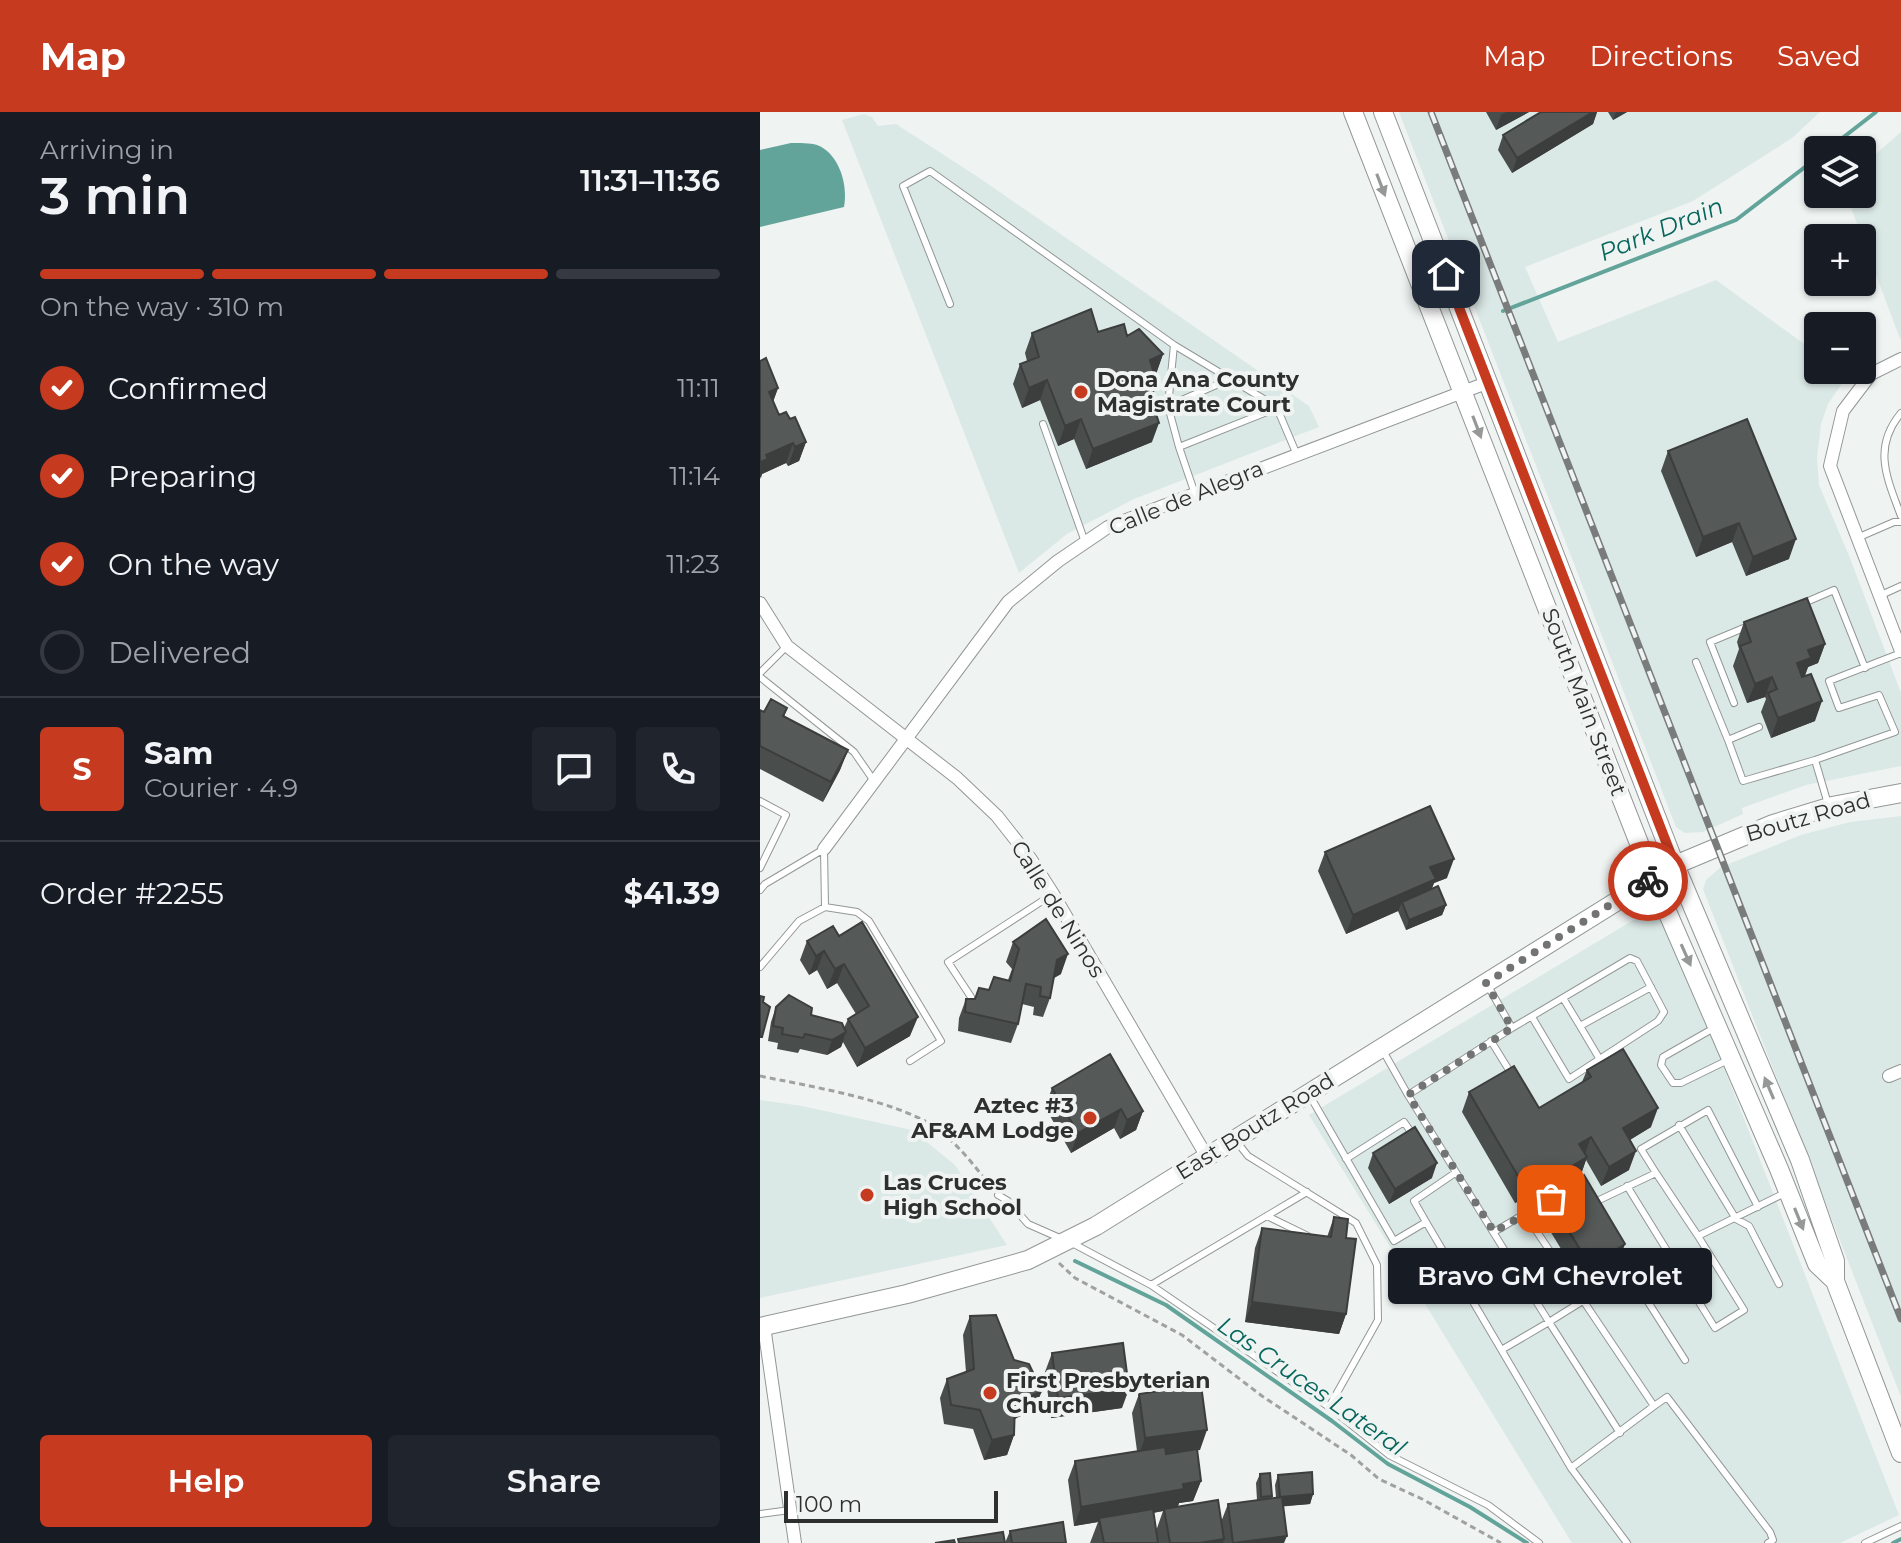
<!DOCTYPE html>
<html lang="en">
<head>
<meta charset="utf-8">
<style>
	:root { --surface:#171b24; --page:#20242c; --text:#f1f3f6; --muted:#9ea1a6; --line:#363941; --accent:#c63b20 }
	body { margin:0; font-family:Montserrat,sans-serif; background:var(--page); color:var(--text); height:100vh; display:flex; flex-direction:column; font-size:30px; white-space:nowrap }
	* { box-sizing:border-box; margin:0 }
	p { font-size:26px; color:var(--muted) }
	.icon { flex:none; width:44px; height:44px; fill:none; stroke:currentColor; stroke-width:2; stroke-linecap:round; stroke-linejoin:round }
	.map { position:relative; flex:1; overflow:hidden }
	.sheet { display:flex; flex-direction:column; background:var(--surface); width:760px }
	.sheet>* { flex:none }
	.tools { position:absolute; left:1044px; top:24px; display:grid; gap:16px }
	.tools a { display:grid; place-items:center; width:72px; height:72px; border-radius:8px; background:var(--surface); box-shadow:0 2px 6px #0004; font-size:40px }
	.scale { position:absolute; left:24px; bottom:20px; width:214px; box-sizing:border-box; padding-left:8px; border:4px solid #2e2f2f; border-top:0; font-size:22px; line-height:28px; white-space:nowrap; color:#2e2f2f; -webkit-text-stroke:6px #eff3f2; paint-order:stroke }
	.pin { position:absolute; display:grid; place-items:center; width:68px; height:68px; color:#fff; margin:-34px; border-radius:16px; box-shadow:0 4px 12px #0006 }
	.courier { position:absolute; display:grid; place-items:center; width:80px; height:80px; margin:-40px; border:6px solid #c63b20; border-radius:50%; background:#fff; color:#222; box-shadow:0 2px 10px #0007 }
	.bubble { position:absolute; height:56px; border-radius:8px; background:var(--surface); box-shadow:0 2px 6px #0004; font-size:26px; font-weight:600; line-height:56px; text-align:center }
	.summary em { font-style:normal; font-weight:600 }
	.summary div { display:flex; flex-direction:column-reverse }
	.summary { display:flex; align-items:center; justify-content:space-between; height:136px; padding:0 40px }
	h1 { font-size:52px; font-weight:600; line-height:60px }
	.bar { display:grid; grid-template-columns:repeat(4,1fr); gap:12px 8px; align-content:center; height:96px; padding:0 40px }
	.bar i { height:10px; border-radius:6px; background:var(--line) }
	.bar .active { background:var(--accent) }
	.bar p { grid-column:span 4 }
	.line { display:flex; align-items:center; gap:20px; padding:0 40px; border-top:2px solid var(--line) }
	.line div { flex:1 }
	.round { display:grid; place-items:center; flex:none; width:84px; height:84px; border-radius:8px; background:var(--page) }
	ol { padding:0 40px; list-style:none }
	li { display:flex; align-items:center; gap:24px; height:88px }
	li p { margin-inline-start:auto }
	li .icon { padding:8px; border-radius:50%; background:var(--accent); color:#fff; stroke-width:4 }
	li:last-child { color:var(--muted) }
	li i { width:44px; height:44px; border:4px solid var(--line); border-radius:50% }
	.action { display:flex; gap:16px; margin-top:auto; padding:16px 40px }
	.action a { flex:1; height:92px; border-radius:8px; background:var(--accent); color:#fff; font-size:32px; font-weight:600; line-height:92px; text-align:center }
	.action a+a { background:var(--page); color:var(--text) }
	header { display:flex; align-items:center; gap:48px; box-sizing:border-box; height:112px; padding:0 40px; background:var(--accent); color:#fff }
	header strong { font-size:38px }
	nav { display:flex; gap:44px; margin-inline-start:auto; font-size:28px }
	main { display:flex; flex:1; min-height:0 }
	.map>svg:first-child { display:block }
</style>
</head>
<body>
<header>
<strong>Map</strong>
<nav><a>Map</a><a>Directions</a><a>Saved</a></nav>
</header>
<main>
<section class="sheet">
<div class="summary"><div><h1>3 min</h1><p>Arriving in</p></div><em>11:31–11:36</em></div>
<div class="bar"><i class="active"></i><i class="active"></i><i class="active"></i><i></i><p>On the way · 310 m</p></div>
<ol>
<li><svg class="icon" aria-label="check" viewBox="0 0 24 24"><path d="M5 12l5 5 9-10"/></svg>Confirmed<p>11:11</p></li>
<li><svg class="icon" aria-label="check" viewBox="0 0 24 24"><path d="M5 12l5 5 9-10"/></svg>Preparing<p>11:14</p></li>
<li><svg class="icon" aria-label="check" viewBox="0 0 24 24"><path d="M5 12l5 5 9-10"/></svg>On the way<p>11:23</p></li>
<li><i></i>Delivered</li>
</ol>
<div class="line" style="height:144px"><b class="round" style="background:var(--accent);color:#fff">S</b><div><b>Sam</b><p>Courier · 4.9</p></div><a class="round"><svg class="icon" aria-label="chat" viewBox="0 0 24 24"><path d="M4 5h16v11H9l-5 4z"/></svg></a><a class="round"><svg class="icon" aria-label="phone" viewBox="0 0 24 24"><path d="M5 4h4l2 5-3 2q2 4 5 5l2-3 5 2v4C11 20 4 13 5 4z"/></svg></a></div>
<div class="line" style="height:104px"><div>Order #2255</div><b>$41.39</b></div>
<div class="action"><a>Help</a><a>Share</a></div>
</section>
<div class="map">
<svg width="1141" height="1431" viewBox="0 0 1141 1431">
	<rect width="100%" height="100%" fill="#eff3f2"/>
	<path fill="#dbe9e6" d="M639 0H1060L1032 26 933 89 765 155 798 230 956 168 1058 242V258H1080L1087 264 1068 292 1061 312 1057 346 1059 373 1090 446 1141 581V654L1046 673 982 696 983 702 943 720 925 721 916 715Z
		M104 2 112 5 118 14 136 12 218 65 549 294 559 315 374 387 307 422 259 461 82 8Z
		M1141 20V227H1140L1086 82H1102V54Z
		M1141 704V1285L943 777 946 768 961 755 1041 723 1090 710Z
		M900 792 1139 1403 1080 1431H812L549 1003Z
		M0 988 42 994 152 1018 195 1053 247 1133 0 1186Z"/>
	<path fill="#62a49a" d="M31 31C39 31 50 31 57 33 80 42 88 74 84 95L0 115V38Z"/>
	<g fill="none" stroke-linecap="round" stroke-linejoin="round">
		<path stroke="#62a49a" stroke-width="4" d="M1067 38 1116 0
			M743 199 976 108 1058 45
			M315 1149 406 1193 572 1309 628 1352 710 1395 767 1431
			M1133 1431 1141 1427"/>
		<defs>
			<path id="service" d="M190 192 143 74 170 59 414 233 408 294 419 335
				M414 233 517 295
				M408 294 470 267
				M1141 301C1112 336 1127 366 1141 404
				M283 312 325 430
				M435 382 419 335 517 296 537 343
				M1097 426 1134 410H1141
				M1119 484 1141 474
				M1044 491 1074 478 1105 556
				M936 550 968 628
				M0 561 27 534
				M0 565 94 640 114 669
				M974 591 950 530 986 515
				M999 615 968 628 983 669 1055 648
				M0 689 26 703 0 756
				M1068 692 1055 648 1135 620 1119 583 1079 596 1069 569 1141 541
				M0 778 5 772 64 737
				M65 795 97 800 109 809 181 929 150 949
				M0 855 39 809 65 795 64 737
				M728 874 752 916 870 846 877 849 904 900 898 909 809 967 772 905
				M211 885 188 850 293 782
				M803 886 820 914 891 875
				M820 914 839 946
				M954 916 903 945 901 953 913 971H921L968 948
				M731 929 752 963
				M622 937 648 983 752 916
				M648 983 789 1210 869 1160 857 1140
				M550 984 634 1129 666 1110 811 1356 867 1431
				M919 1013 976 1107 989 1114 1019 1172
				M477 1030 488 1044 596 1111 617 1153 618 1208 569 1295
				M586 1047 644 1010 653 1023
				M896 1061 881 1037 948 998 998 1095
				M867 1074 955 1216 984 1198 938 1124
				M238 1083 248 1089 268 1112 302 1127
				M835 1090 896 1061 938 1124 1025 1081
				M765 1102 894 1294 907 1285 1010 1420 1013 1428 1008 1431
				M507 1104 548 1124
				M666 1110 654 1089 695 1061
				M734 1120 793 1085
				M312 1131 391 1173 569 1295 629 1343 728 1393 779 1431
				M869 1160 925 1248
				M391 1173 547 1080
				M743 1237 789 1210 860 1321
				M811 1356 894 1294
				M0 1402 30 1398
				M1105 1431 1141 1414"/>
			<path id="minor" d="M1141 247 1111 262 1083 299 1070 354 1141 539
				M0 491 27 534 197 666 237 704 270 746 293 782 447 1045
				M64 737 248 490 298 449 348 415 729 270
				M1129 964 1141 959
				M4 1214 35 1431"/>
			<path id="secondary" d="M593 0 893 767 1019 1057 1057 1152 1075 1169
				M623 0 915 753 1040 1048 1075 1149V1169L1141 1341
				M0 1215 147 1182 268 1148 336 1114 915 753 1013 712 1072 694 1141 681"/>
		</defs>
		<use href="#service" stroke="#929796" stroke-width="8"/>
		<use href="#minor" stroke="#929796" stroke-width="14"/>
		<use href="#secondary" stroke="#929796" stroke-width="20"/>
		<path stroke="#9fa2a1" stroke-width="3" stroke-dasharray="6 4" stroke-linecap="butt" d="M0 964C48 974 134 988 173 1014 198 1031 215 1055 233 1077
			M299 1151 315 1166 422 1223 502 1284 591 1343 619 1367 662 1387 741 1431"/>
		<use href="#service" stroke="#fff" stroke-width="6"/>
		<use href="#minor" stroke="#fff" stroke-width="12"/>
		<use href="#secondary" stroke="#fff" stroke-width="18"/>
		<defs>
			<path id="rail" d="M671 0 1141 1207"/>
		</defs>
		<use href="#rail" stroke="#7a7c7c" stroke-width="7"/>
		<use href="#rail" stroke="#eff3f2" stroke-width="4" stroke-dasharray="12" stroke-linecap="butt"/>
	</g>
	<path fill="#494d4c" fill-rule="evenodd" d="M726 0H769L736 18Z
		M781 0H837L833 12 752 61 738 38 743 23Z
		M848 0H867L853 8Z
		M338 220 367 224 403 242 396 262 394 263 391 288 392 330 326 357 314 327 298 334 280 288 262 296 253 272 260 252 267 249 265 241 272 221Z
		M0 249 18 276 13 290 19 303 30 307 46 330 39 349 28 354 26 351 2 362 1 366Z
		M908 339 1029 447 986 464 972 430 936 445 901 359Z
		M984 510 1065 532 1058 551 1048 555 1045 564 1055 609 1011 626 1001 600 1006 587 1005 585 987 591 973 554 979 537 977 530Z
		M27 596 24 605 88 638 80 658 63 690 0 657V598L4 600Z
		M565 740 687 766 674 771 672 776 686 793 682 803 646 818 638 799 586 822 558 759Z
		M79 824 150 924 97 955 83 930 81 935 67 943 40 937 38 941 17 937 18 931 8 929 11 910 16 895 51 903 84 916 88 907 96 902 77 871 67 877 57 858 49 863 40 848 47 829Z
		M253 830 301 862 294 866 290 886 283 905 273 903 274 895 262 892 258 912 251 931 198 919 199 906 206 887H215L248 868 252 857 246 850Z
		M827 958 891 1015 870 1028 869 1058 841 1074 826 1048 820 1065 766 1096 761 1088 755 1091 702 1000 709 980 779 996 822 970Z
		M292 976 383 999 376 1018 360 1027 354 1016 311 1041 285 995Z
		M613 1041 672 1066 629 1092 608 1056Z
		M788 1084 858 1152 823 1173 781 1104Z
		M574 1105 586 1126V1202L579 1222 485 1210 495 1136 502 1116 567 1125Z
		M210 1204 274 1298 254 1307V1323L247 1343 224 1348 213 1317 184 1312 180 1286 187 1267 206 1260 203 1223Z
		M292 1241 362 1296 291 1306 285 1260Z
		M379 1282 440 1338H437L441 1369 433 1389 419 1391 418 1394 461 1410 468 1392 497 1388 496 1371 500 1362 512 1386H516L515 1373 518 1363 553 1382 550 1392 523 1394 524 1431H330L338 1410 314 1414 308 1368 315 1349 377 1339 372 1301ZM403 1399 396 1419 393 1401Z
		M250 1419 306 1431H245Z"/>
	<path fill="#3c3e3e" d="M746 0H769L736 18 741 3Z
		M833 0H837L833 12 752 61 757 46Z
		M856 0H867L853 8Z
		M403 242 396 262 383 268 390 248Z
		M287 268 280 288 262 296 269 276Z
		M397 272 390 291 387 275Z
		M18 276 11 295 9 280Z
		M321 307 314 327 298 334 305 314Z
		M399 311 392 330 326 357 333 337Z
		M46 330 39 349 28 354 35 335Z
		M33 331 26 351 2 362 0 367V350L6 343Z
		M979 411 972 430 936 445 943 425Z
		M1036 427 1029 447 986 464 993 445Z
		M1065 532 1058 551 1048 555 1044 565 1030 571 1037 551 1048 538Z
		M1012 565 1005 585 987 591 995 572Z
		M1062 589 1055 609 1011 626 1018 606Z
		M88 638 80 658 63 690 71 670Z
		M694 747 687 766 674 771 668 786 642 790 638 799 586 822 593 803 670 755Z
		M686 793 682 803 646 818 649 808Z
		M64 839 57 858 49 863 56 844Z
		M308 842 301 862 290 868 297 848Z
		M84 852 77 871 67 877 75 857Z
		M158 905 150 924 97 955 105 936Z
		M86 920 81 935 67 943 72 928Z
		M898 996 891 1015 856 1036 863 1016Z
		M361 997 354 1016 311 1041 318 1021Z
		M383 999 376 1018 360 1027 367 1008Z
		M831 1025 824 1045 819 1032Z
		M876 1039 869 1058 841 1074 849 1055Z
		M827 1045 820 1065 766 1096 773 1077Z
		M677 1051 672 1066 629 1092 635 1077Z
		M768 1068 761 1088 755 1091 762 1071Z
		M865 1132 858 1152 823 1173 830 1154Z
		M492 1190 586 1202 579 1222 485 1210Z
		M369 1277 362 1296 291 1306 298 1286Z
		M282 1279 274 1298 248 1310 255 1291Z
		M447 1318 440 1338 378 1346 385 1326Z
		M254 1323 247 1343 224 1348 232 1328Z
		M441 1369 433 1389 419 1391 417 1397H404L403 1399 340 1410 339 1406 338 1410 314 1414 321 1395Z
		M553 1382 550 1392 517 1395 520 1385Z
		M527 1424 524 1431H476Z
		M464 1427 463 1431H439Z"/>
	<path fill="#555958" stroke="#3c3e3e" stroke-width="2" d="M781 0H833L757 46 743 23Z
		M331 197 338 220 364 212 367 224 379 217 403 242 390 248 397 272 387 275 399 311 333 337 321 307 305 314 287 268 269 276 260 252 279 245 272 221Z
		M6 246 18 276 9 280 19 303 26 300 30 307 35 305 46 330 35 335 33 331 6 343 8 347 0 350V249Z
		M987 307 1036 427 993 445 979 411 943 425 908 339Z
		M1047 486 1065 532 1048 538 1051 546 1037 551 1042 565 1051 562 1062 589 1018 606 1008 581 1017 577 1012 565 995 572 980 534 991 530 984 510Z
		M11 587 27 596 23 604 88 638 71 670 0 634V598L4 600Z
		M670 694 694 747 670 755 676 767 593 803 565 740Z
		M678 774 686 793 649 808 642 790Z
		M286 807 308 842 297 848 290 886 280 884 281 875 266 872 258 912 205 900 206 887H215L219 876 229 878 234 865 250 869 259 837 253 830Z
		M102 810 158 905 105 936 88 907 109 894 84 852 75 857 64 839 56 844 47 829 73 814 79 824Z
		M29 883 52 896 51 903 82 911 86 920 72 928 45 922 43 926 22 922 23 916 13 914 16 895Z
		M0 884 4 885 3 890 10 895 2 925H0Z
		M863 937 898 996 863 1016 876 1039 849 1055 831 1025 819 1032 827 1045 773 1077 768 1068 762 1071 709 980 754 954 779 996 831 965 827 958Z
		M350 942 383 999 367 1008 361 997 318 1021 292 976Z
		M655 1015 677 1051 635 1077 613 1041Z
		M824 1063 865 1132 830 1154 788 1084Z
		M574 1105 588 1107 586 1126 596 1127 586 1202 492 1190 502 1116 571 1125Z
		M236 1203 254 1248 269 1252 282 1279 255 1291 254 1323 232 1328 220 1298 191 1293 187 1267 214 1257 210 1204Z
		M363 1231 369 1277 298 1286 292 1241Z
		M441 1273 447 1318 385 1326 379 1282Z
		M405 1335 406 1342 437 1337 441 1369 423 1372 424 1377 321 1395 315 1349Z
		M552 1360 553 1382 520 1385 518 1363Z
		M510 1361 512 1384 501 1385 500 1362Z
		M522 1385 527 1424 473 1431 468 1392Z
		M458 1388 464 1427 439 1431H410L404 1397Z
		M393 1397 398 1431H344L339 1406Z
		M303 1410 306 1431H252L250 1419Z
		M243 1420 245 1431H199L198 1427Z
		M194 1428 195 1431H175Z"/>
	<defs><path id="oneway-solid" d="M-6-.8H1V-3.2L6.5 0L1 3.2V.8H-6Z" transform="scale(2)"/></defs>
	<g fill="#969797">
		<use href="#oneway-solid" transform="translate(621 73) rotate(69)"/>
		<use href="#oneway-solid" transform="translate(717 315) rotate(69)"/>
		<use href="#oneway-solid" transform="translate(926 843) rotate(66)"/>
		<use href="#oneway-solid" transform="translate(1009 976) rotate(-113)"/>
		<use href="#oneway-solid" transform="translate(1039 1107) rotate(68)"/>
	</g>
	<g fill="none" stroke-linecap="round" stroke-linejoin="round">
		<path stroke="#727473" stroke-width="8" stroke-dasharray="0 14.4" d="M791 1087 734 1120 648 983 752 916 726 871 888 769"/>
		<path stroke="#c63b20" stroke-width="10" d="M686 162 915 753 888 769"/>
	</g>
	<g fill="#c63b20" stroke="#eff3f2" stroke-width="3">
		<circle cx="321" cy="280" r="8"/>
		<circle cx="330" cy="1006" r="8"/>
		<circle cx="107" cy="1083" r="8"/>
		<circle cx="230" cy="1281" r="8"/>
	</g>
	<g text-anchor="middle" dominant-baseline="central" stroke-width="8" stroke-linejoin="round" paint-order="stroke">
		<g font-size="22" font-weight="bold" fill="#2e2f2f" stroke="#eff3f2" text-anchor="start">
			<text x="337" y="267">Dona Ana County<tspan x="337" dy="25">Magistrate Court</tspan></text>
			<text x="314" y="993" text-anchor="end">Aztec #3<tspan x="314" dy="25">AF&amp;AM Lodge</tspan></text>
			<text x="123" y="1070">Las Cruces<tspan x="123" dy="25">High School</tspan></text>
			<text x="246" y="1268">First Presbyterian<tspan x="246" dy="25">Church</tspan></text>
		</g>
		<g font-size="22" fill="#2e2f2f" stroke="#eff3f2">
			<text transform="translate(426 386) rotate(-22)">Calle de Alegra</text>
			<text transform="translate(824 590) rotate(69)">South Main Street</text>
			<text transform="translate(1048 705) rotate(-16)">Boutz Road</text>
			<text transform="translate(298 797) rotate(58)">Calle de Ninos</text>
			<text transform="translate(495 1014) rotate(-32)">East Boutz Road</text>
		</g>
		<g font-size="24" font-style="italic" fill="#06665c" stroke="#eff3f2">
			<text transform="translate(901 117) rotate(-22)">Park Drain</text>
			<text transform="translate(552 1274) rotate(35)">Las Cruces Lateral</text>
		</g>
	</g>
</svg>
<div class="tools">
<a><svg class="icon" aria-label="layers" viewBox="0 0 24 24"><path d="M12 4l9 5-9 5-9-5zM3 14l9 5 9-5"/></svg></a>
<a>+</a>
<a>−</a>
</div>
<div class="scale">100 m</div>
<div class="pin" style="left:791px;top:1087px;background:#ea580c"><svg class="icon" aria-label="bag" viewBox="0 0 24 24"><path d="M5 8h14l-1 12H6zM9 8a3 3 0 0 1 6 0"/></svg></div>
<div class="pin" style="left:686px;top:162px;background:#1f2937"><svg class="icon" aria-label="home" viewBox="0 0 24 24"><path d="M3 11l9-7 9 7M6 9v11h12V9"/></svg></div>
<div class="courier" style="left:888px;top:769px"><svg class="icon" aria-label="bike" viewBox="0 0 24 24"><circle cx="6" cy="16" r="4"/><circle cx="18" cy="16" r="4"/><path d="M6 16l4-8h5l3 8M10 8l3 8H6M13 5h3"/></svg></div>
<div class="bubble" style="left:628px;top:1136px;width:324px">Bravo GM Chevrolet</div>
</div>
</main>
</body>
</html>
